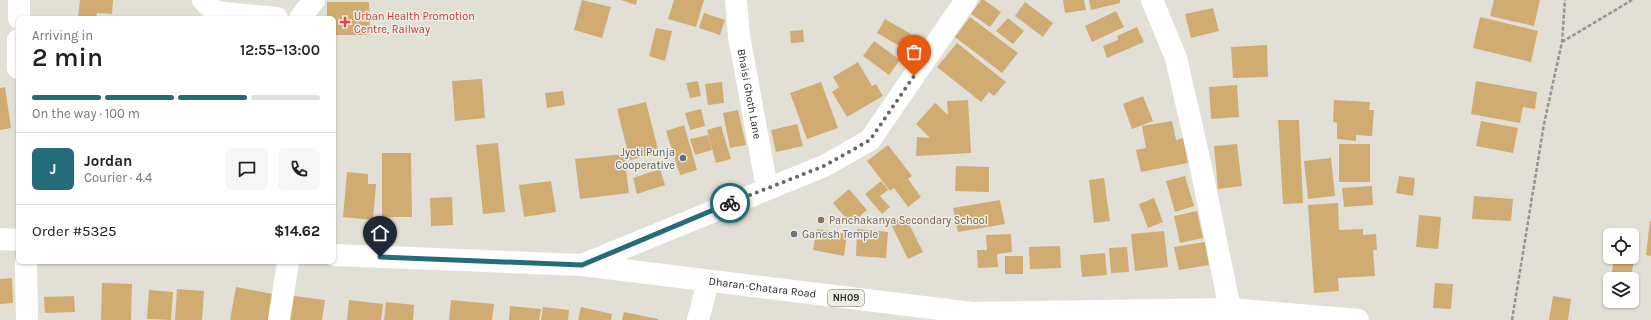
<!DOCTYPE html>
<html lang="en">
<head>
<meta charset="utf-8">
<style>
	:root { --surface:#fff; --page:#f6f6f6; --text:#202124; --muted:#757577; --line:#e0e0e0; --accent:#256c7a }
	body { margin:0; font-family:Karla,sans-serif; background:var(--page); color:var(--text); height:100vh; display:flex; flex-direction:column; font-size:15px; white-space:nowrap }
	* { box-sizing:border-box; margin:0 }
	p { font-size:13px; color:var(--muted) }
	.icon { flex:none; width:22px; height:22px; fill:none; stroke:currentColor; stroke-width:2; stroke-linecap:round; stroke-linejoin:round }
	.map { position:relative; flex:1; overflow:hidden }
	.details { position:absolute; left:16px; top:16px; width:320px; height:248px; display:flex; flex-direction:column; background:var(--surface); border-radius:6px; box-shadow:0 1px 3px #0004 }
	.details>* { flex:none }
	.buttons { position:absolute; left:1603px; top:228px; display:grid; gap:8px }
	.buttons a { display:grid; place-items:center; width:36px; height:36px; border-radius:6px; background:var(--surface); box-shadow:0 1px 3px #0004; font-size:20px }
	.pin { position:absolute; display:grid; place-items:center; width:34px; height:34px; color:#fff; margin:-41px -17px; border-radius:50% 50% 50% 0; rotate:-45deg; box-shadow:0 0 4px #0007 }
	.pin .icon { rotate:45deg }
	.courier { position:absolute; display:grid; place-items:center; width:40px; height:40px; margin:-20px; border:3px solid #256c7a; border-radius:50%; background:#fff; color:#222; box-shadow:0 1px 5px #0007 }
	.head em { font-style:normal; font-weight:600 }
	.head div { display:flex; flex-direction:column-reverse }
	.head { display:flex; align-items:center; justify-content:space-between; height:68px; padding:0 16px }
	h1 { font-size:26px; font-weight:600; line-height:30px }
	.bar { display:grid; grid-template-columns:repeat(4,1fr); gap:6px 4px; align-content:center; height:48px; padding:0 16px }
	.bar i { height:5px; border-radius:3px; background:var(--line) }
	.bar .active { background:var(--accent) }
	.bar p { grid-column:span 4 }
	.line { display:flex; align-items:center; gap:10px; padding:0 16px; border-top:1px solid var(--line) }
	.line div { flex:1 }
	.round { display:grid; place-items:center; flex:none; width:42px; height:42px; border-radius:6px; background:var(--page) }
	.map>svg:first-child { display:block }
</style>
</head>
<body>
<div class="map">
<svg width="1651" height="320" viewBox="0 0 1651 320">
	<rect width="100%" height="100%" fill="#e2e0d6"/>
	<path fill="#d0ac73" d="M80 0H113L112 14 97 13 96 18 78 17Z
		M582 0 611 7 602 38 574 30Z
		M621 0H637L636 5Z
		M674 0H704L696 27 668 19Z
		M981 0H984L1001 12 990 27 971 14Z
		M1063 0H1084L1086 10 1065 13Z
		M1089 0H1120V3L1091 10Z
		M1494 0H1540L1534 26 1490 16Z
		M327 2H369L370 35H334V18H327Z
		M1025 2 1053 23 1043 37 1015 16Z
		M1213 8 1219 31 1191 38 1185 14Z
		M1116 11 1124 27 1092 42 1085 26Z
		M704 13 725 20 720 35 699 28Z
		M970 17 1018 53 1002 73 955 37Z
		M1480 17 1538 31 1531 62 1473 48Z
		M1008 18 1024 31 1013 44 996 31Z
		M885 19 911 34 903 48 877 33Z
		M1137 27 1144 42 1107 58 1103 46 1118 40 1117 36Z
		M656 28 672 31 665 61 649 56Z
		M803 30 804 42 791 43 790 31Z
		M874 41 900 60 889 75 863 56Z
		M957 43 1006 82 994 96 989 92 981 102 937 67Z
		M1267 45 1268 77 1233 78 1231 47Z
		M858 62 872 86 876 84 883 96 847 117 832 92 839 87 833 77Z
		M482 79 485 118 455 121 452 81Z
		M698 81 701 96 690 98 686 83Z
		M1476 81 1537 92 1535 109 1523 107 1520 123 1471 114Z
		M722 82 724 103 708 105 705 84Z
		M821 82 838 128 807 139 790 93Z
		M1237 85 1239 117 1211 119 1209 87Z
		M5 87 11 128 0 130V88Z
		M563 91 565 105 547 108 545 93Z
		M1143 96 1153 121 1132 129 1123 104Z
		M968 100 971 153 916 156 917 137 930 138 916 124 935 103 948 115 947 101Z
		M1334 100 1370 102 1369 110H1374L1372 136 1356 135V141L1337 139V123L1333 122Z
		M646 102 659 153 630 160 617 109Z
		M701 109 705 126 690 130 685 113Z
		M738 110 746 145 730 148 723 113Z
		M1278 120H1299L1303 203 1283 204Z
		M1172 121 1176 140 1183 138 1188 163 1141 172 1136 150 1146 148 1142 126Z
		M1481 121 1518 128 1513 153 1476 146Z
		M797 124 803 146 776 152 771 130Z
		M684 125 697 170 680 175 666 131Z
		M721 126 731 159 716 163 707 130Z
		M708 135 712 150 695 155 690 139Z
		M498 143 505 212 483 214 476 145Z
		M1237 144 1242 186 1218 189 1214 146Z
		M1339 144H1370V182H1339Z
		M888 145 912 176 908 179 921 197 908 207 894 188 890 191 867 161Z
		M382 153H411L412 217H382Z
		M624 154 629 193 580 199 575 159Z
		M1331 158 1335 196 1308 199 1304 161Z
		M956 166 989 167V192L955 191Z
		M660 169 665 185 637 194 633 178Z
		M347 172 368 174V184H376L373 220 343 217Z
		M1185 176 1194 206 1175 212 1166 181Z
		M1399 176 1415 178 1413 196 1396 193Z
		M1104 178 1110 221 1094 223 1089 180Z
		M551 181 556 212 524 217 519 185Z
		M881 181 888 190 880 196 890 207 882 214 865 194Z
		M1372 186 1373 205 1344 207 1342 188Z
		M849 189 867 210 851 224 833 203Z
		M1474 196 1513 199 1511 221 1472 219Z
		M452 197 453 225 431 226 430 198Z
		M1154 198 1163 222 1148 228 1139 204Z
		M1000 200 1005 224 958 232 953 208Z
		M1338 203 1339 230 1363 229V235L1376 234 1377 250H1373L1375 276 1338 278 1339 291 1314 293 1308 205Z
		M1197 211 1203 238 1180 243 1174 216Z
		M1419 215 1441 217 1438 249 1416 247Z
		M905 216 923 252 908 259 891 224Z
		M1650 221H1651V256L1646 255Z
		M817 229 847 234 844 256 813 250Z
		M857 229 888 232 886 258 856 256Z
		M1164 231 1168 267 1135 271 1131 234Z
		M1011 234 1012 252 997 254 998 267 978 268 977 250H987L986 235Z
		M1632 237H1637L1631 279H1611L1614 257H1632Z
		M1205 242 1209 265 1179 270 1174 247Z
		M1060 246 1061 268 1030 269 1029 247Z
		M1127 247 1129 272 1111 273 1109 248Z
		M1105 253 1107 275 1082 277 1080 255Z
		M1005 256H1023V274H1005Z
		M12 278 13 303 0 304V279Z
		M102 283 132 284 131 320H101Z
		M1435 283 1453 284 1451 309 1433 308Z
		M236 287 278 295 273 320H230Z
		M177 289 204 291 202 320H175Z
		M149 290 173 292 171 320 147 319Z
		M287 295 325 300 322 320H283Z
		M74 296 75 312 45 313 44 297Z
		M1553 296 1571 299 1568 320H1549Z
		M349 300 383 304 381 320H347Z
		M451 300 494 304 492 320H449Z
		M386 302 414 305 413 320H384Z
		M510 306 541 309 539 320H509Z
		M543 307 569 310 568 320H541Z
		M581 307 612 314 611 320H578Z
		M624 312 658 319V320H622Z"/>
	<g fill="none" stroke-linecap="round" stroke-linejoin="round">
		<path stroke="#96958d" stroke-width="2.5" stroke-dasharray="4 2" stroke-linecap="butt" d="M1562 42 1632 0
			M1512 320 1544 124 1562 42 1565 0"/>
		<g stroke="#fff" stroke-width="22">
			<path d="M203 0 215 12 277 18"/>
			<path id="s1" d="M736 0 739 36 767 188"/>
			<path d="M1152 0 1176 58 1199 158 1230 309"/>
			<path d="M19 18V0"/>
			<path d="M300 18 314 0"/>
			<path d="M18 40V68"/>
			<path d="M26 262 27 320"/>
			<path d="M582 265 824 166 870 140 966 0"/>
			<path d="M279 320 288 262"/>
			<path d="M698 320 708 281"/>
		</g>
		<g stroke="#fff" stroke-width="22">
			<path d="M0 239 18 240"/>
			<path id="s2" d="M334 255 582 265 972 313 1230 309 1358 320"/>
		</g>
	</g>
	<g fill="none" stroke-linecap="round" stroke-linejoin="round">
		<path stroke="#686761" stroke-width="4" stroke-dasharray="0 7.2" d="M730 203 824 166 870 140 914 76"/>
		<path stroke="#256c7a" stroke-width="5" d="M380 257 582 265 730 203"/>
	</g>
	<path fill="#e0444e" stroke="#efeee3" stroke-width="1.5" d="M343 16h4v4h4v4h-4v4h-4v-4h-4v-4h4z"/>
	<circle fill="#5c6f8a" stroke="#efeee3" stroke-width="1.5" cx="683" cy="158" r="4"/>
	<circle fill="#8d6e63" stroke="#efeee3" stroke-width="1.5" cx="821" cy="220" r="4"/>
	<circle fill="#6b7280" stroke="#efeee3" stroke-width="1.5" cx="794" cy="234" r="4"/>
	<g text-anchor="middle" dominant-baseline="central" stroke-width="3" stroke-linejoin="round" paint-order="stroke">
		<rect fill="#efeee3" stroke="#63625c" stroke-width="1" x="828" y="290" width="36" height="16" rx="3"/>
		<g font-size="10" font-weight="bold" fill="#272622">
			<text x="846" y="298">NH09</text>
		</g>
		<g font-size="11" fill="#be3a42" stroke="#efeee3" text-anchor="start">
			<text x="354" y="16">Urban Health Promotion<tspan x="354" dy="13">Centre, Railway</tspan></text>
		</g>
		<g font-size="11" fill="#272622" stroke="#efeee3">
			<text stroke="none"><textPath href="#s1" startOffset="95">Bhaisi Ghoth Lane</textPath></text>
			<text stroke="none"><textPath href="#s2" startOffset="430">Dharan-Chatara Road</textPath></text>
		</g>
		<g font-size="11" fill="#4e5e75" stroke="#efeee3" text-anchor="end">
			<text x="675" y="152">Jyoti Punja<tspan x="675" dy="13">Cooperative</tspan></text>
		</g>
		<g font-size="11" fill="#785e54" stroke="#efeee3" text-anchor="start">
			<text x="829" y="220">Panchakanya Secondary School</text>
		</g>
		<g font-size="11" fill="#5b616d" stroke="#efeee3" text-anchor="start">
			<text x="802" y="234">Ganesh Temple</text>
		</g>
	</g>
</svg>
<div class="buttons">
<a><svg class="icon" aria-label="locate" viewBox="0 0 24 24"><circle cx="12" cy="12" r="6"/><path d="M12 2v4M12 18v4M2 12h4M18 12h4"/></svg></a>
<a><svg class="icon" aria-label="layers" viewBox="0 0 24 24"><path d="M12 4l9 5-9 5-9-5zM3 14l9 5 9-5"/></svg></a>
</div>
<div class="pin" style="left:914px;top:76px;background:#ea580c"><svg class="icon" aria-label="bag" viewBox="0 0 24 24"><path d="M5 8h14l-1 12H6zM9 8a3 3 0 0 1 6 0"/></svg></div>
<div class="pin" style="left:380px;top:257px;background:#1f2937"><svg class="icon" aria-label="home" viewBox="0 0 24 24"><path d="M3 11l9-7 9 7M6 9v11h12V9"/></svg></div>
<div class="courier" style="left:730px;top:203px"><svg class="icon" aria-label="bike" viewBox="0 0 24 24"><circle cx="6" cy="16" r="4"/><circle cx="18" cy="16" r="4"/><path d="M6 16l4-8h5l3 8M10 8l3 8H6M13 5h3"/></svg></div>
<section class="details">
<div class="head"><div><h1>2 min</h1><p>Arriving in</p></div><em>12:55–13:00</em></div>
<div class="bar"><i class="active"></i><i class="active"></i><i class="active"></i><i></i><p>On the way · 100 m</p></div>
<div class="line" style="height:72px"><b class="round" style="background:var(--accent);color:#fff">J</b><div><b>Jordan</b><p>Courier · 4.4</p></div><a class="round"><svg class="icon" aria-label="chat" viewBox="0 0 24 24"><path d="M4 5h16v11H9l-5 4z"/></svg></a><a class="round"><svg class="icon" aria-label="phone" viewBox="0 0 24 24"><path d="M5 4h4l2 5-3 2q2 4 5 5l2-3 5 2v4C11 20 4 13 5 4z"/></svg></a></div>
<div class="line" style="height:52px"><div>Order #5325</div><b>$14.62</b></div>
</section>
</div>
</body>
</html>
